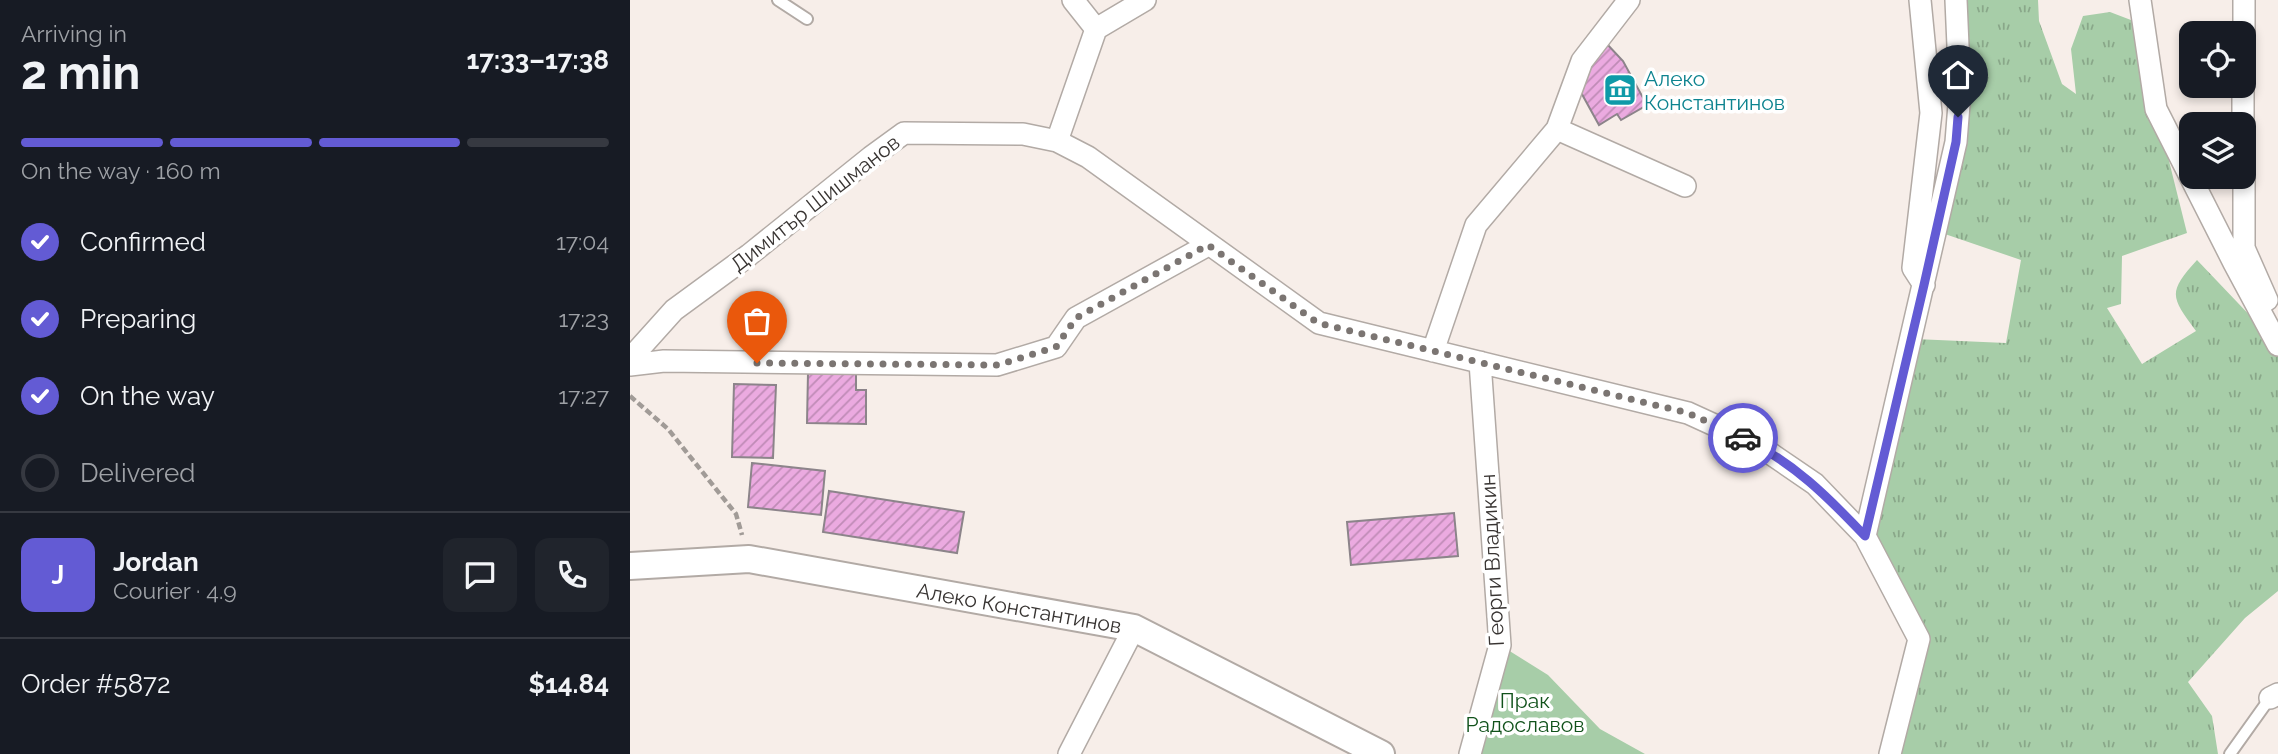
<!DOCTYPE html>
<html lang="en">
<head>
<meta charset="utf-8">
<style>
	:root { --surface:#171b24; --page:#20242c; --text:#f1f3f6; --muted:#9ea1a6; --line:#363941; --accent:#635bd4 }
	body { margin:0; font-family:Raleway,sans-serif; background:var(--page); color:var(--text); height:100vh; display:flex; flex-direction:column; font-size:26px; white-space:nowrap }
	* { box-sizing:border-box; margin:0 }
	p { font-size:23px; color:var(--muted) }
	.icon { flex:none; width:38px; height:38px; fill:none; stroke:currentColor; stroke-width:2; stroke-linecap:round; stroke-linejoin:round }
	.map { position:relative; flex:1; overflow:hidden }
	.side { display:flex; flex-direction:column; background:var(--surface); width:630px }
	.side>* { flex:none }
	.tools { position:absolute; left:1549px; top:21px; display:grid; gap:14px }
	.tools a { display:grid; place-items:center; width:77px; height:77px; border-radius:14px; background:var(--surface); box-shadow:0 4px 10px #0003; font-size:35px }
	.pin { position:absolute; display:grid; place-items:center; width:60px; height:60px; color:#fff; margin:-72px -30px; border-radius:50% 50% 50% 0; rotate:-45deg; box-shadow:0 0 7px #0007 }
	.pin .icon { rotate:45deg }
	.courier { position:absolute; display:grid; place-items:center; width:70px; height:70px; margin:-35px; border:5px solid #635bd4; border-radius:50%; background:#fff; color:#222; box-shadow:0 2px 9px #0007 }
	.head em { font-style:normal; font-weight:700 }
	.head div { display:flex; flex-direction:column-reverse }
	.head { display:flex; align-items:center; justify-content:space-between; height:119px; padding:0 21px }
	h1 { font-size:46px; font-weight:700; line-height:52px }
	.bar { display:grid; grid-template-columns:repeat(4,1fr); gap:10px 7px; align-content:center; height:84px; padding:0 21px }
	.bar i { height:9px; border-radius:5px; background:var(--line) }
	.bar .selected { background:var(--accent) }
	.bar p { grid-column:span 4 }
	.line { display:flex; align-items:center; gap:18px; padding:0 21px; border-top:2px solid var(--line) }
	.line div { flex:1 }
	.round { display:grid; place-items:center; flex:none; width:74px; height:74px; border-radius:14px; background:var(--page) }
	ol { padding:0 21px; list-style:none }
	li { display:flex; align-items:center; gap:21px; height:77px }
	li p { margin-inline-start:auto }
	li .icon { padding:7px; border-radius:50%; background:var(--accent); color:#fff; stroke-width:4 }
	li:last-child { color:var(--muted) }
	li i { width:38px; height:38px; border:4px solid var(--line); border-radius:50% }
	main { display:flex; flex:1; min-height:0 }
	.map>svg:first-child { display:block }
</style>
</head>
<body>
<main>
<section class="side">
<div class="head"><div><h1>2 min</h1><p>Arriving in</p></div><em>17:33–17:38</em></div>
<div class="bar"><i class="selected"></i><i class="selected"></i><i class="selected"></i><i></i><p>On the way · 160 m</p></div>
<ol>
<li><svg class="icon" aria-label="check" viewBox="0 0 24 24"><path d="M5 12l5 5 9-10"/></svg>Confirmed<p>17:04</p></li>
<li><svg class="icon" aria-label="check" viewBox="0 0 24 24"><path d="M5 12l5 5 9-10"/></svg>Preparing<p>17:23</p></li>
<li><svg class="icon" aria-label="check" viewBox="0 0 24 24"><path d="M5 12l5 5 9-10"/></svg>On the way<p>17:27</p></li>
<li><i></i>Delivered</li>
</ol>
<div class="line" style="height:126px"><b class="round" style="background:var(--accent);color:#fff">J</b><div><b>Jordan</b><p>Courier · 4.9</p></div><a class="round"><svg class="icon" aria-label="chat" viewBox="0 0 24 24"><path d="M4 5h16v11H9l-5 4z"/></svg></a><a class="round"><svg class="icon" aria-label="phone" viewBox="0 0 24 24"><path d="M5 4h4l2 5-3 2q2 4 5 5l2-3 5 2v4C11 20 4 13 5 4z"/></svg></a></div>
<div class="line" style="height:91px"><div>Order #5872</div><b>$14.84</b></div>
</section>
<div class="map">
<svg width="1648" height="754" viewBox="0 0 1648 754">
	<defs>
		<pattern id="grass-tufts" width="24" height="20" patternUnits="userSpaceOnUse" patternTransform="scale(1.75)"><rect width="24" height="20" fill="#a7cda8"/><path d="M3 7l-1-3M5 7V3M7 7l1-3M15 17l-1-3M17 17v-4M19 17l1-3" fill="none" stroke="#89a789"/></pattern>
		<pattern id="building-hatch" width="6" height="6" patternUnits="userSpaceOnUse" patternTransform="scale(1.75)"><rect width="6" height="6" fill="#ebaae0"/><path d="M-1 1l2-2M0 6l6-6M5 7l2-2" fill="none" stroke="#bf8bb6"/></pattern>
	</defs>
	<rect width="100%" height="100%" fill="#f7eee9"/>
	<path fill="url(#grass-tufts)" d="M1326 0H1408L1409 21 1432 84 1446 94 1441 49 1453 16 1480 12 1514 25 1526 109 1557 233 1492 256 1491 304 1477 308 1512 364 1566 331C1541 297 1537 293 1567 260L1648 345V591L1615 618 1558 682 1582 716 1588 754H1260L1289 639 1235 536 1285 339 1376 343 1391 260 1309 232 1326 142Z"/>
	<path fill="#a7cda8" d="M870 645 918 675 970 729 1015 754H840Z"/>
	<path fill="url(#building-hatch)" stroke="#8c848a" stroke-width="2" d="M976 43 993 61 1017 105 991 120 987 114 969 125 948 87Z
		M178 373 226 374V390H236V424L177 423Z
		M104 384 146 385 143 458 102 457Z
		M122 463 195 471 191 515 118 507Z
		M199 491 334 512 327 553 193 532Z
		M824 513 828 556 721 565 717 522Z"/>
	<g fill="none" stroke-linecap="round" stroke-linejoin="round">
		<defs>
			<path id="service" d="M148 0 177 19
				M1600 754 1640 698"/>
			<path id="minor" d="M1290 0 1301 113 1283 268 1294 285
				M1510 0 1526 109 1604 263 1648 345
				M466 29 515 0
				M1614 62V0
				M1613 124V86
				M927 129 952 61 999 0
				M427 141 466 29 443 0
				M1614 153V248L1637 300
				M803 351 846 225 927 129 1055 186
				M0 359 44 310 119 255 241 157 274 133 393 134 427 141 458 157 689 323 1058 413 1128 445 1185 484 1235 536 1289 639 1260 754
				M0 365 34 361 367 365 426 347 446 318 578 245
				M1235 536 1326 142 1330 92 1326 0
				M1640 698 1648 694
				M439 754 504 628
				M840 754 870 645 850 362"/>
			<path id="tertiary" d="M0 566 119 559 504 628 751 754"/>
		</defs>
		<use href="#service" stroke="#b2aaa5" stroke-width="14"/>
		<use href="#minor" stroke="#b2aaa5" stroke-width="24"/>
		<use href="#tertiary" stroke="#b2aaa5" stroke-width="30"/>
		<path stroke="#a19b97" stroke-width="4.5" stroke-dasharray="7 3.5" stroke-linecap="butt" d="M0 396 38 429 106 514 112 535"/>
		<use href="#service" stroke="#fff" stroke-width="10"/>
		<use href="#minor" stroke="#fff" stroke-width="21"/>
		<use href="#tertiary" stroke="#fff" stroke-width="26"/>
	</g>
	<g fill="none" stroke-linecap="round" stroke-linejoin="round">
		<path stroke="#7b7572" stroke-width="7" stroke-dasharray="0 12.6" d="M127 363 368 365 426 347 446 318 578 245 688 323 1058 413 1113 438"/>
		<path stroke="#635bd4" stroke-width="9" d="M1113 438C1163 462 1197 496 1235 536L1294 285 1326 142 1328 117"/>
	</g>
	<defs>
		<symbol id="museum-square" viewBox="-11 -11 22 22"><rect x="-9" y="-9" width="18" height="18" rx="4" fill="#0f9aa8" stroke="#fff"/><path d="M0-6L6-3V-2H-6V-3ZM-5-1h2V3h-2ZM-1-1h2V3h-2ZM3-1h2V3H3ZM-6 4H6V6H-6Z" fill="#fff"/></symbol>
	</defs>
	<g fill-rule="evenodd">
		<use href="#museum-square" x="971" y="71" width="38" height="38"/>
	</g>
	<g text-anchor="middle" dominant-baseline="central" stroke-width="7" stroke-linejoin="round" paint-order="stroke">
		<g font-size="21" fill="#0d838f" stroke="#fff" text-anchor="start">
			<text x="1014" y="78">Алеко<tspan x="1014" dy="24">Константинов</tspan></text>
		</g>
		<g font-size="21" fill="#383432" stroke="#fff">
			<text transform="translate(185 203) rotate(-38)">Димитър Шишманов</text>
			<text transform="translate(862 560) rotate(-93)">Георги Владикин</text>
			<text transform="translate(389 608) rotate(10)">Алеко Константинов</text>
		</g>
		<g font-size="21" fill="#11521b" stroke="#fff">
			<text x="895" y="700">Прак<tspan x="895" dy="24">Радославов</tspan></text>
		</g>
	</g>
</svg>
<div class="tools">
<a><svg class="icon" aria-label="locate" viewBox="0 0 24 24"><circle cx="12" cy="12" r="6"/><path d="M12 2v4M12 18v4M2 12h4M18 12h4"/></svg></a>
<a><svg class="icon" aria-label="layers" viewBox="0 0 24 24"><path d="M12 4l9 5-9 5-9-5zM3 14l9 5 9-5"/></svg></a>
</div>
<div class="pin" style="left:127px;top:363px;background:#ea580c"><svg class="icon" aria-label="bag" viewBox="0 0 24 24"><path d="M5 8h14l-1 12H6zM9 8a3 3 0 0 1 6 0"/></svg></div>
<div class="pin" style="left:1328px;top:117px;background:#1f2937"><svg class="icon" aria-label="home" viewBox="0 0 24 24"><path d="M3 11l9-7 9 7M6 9v11h12V9"/></svg></div>
<div class="courier" style="left:1113px;top:438px"><svg class="icon" aria-label="car" viewBox="0 0 24 24"><path d="M5 17H2v-5l4-1 3-4h7l3 4 3 1v5h-3M9 17h6M6 11h13"/><circle cx="7" cy="17" r="2"/><circle cx="17" cy="17" r="2"/></svg></div>
</div>
</main>
</body>
</html>
